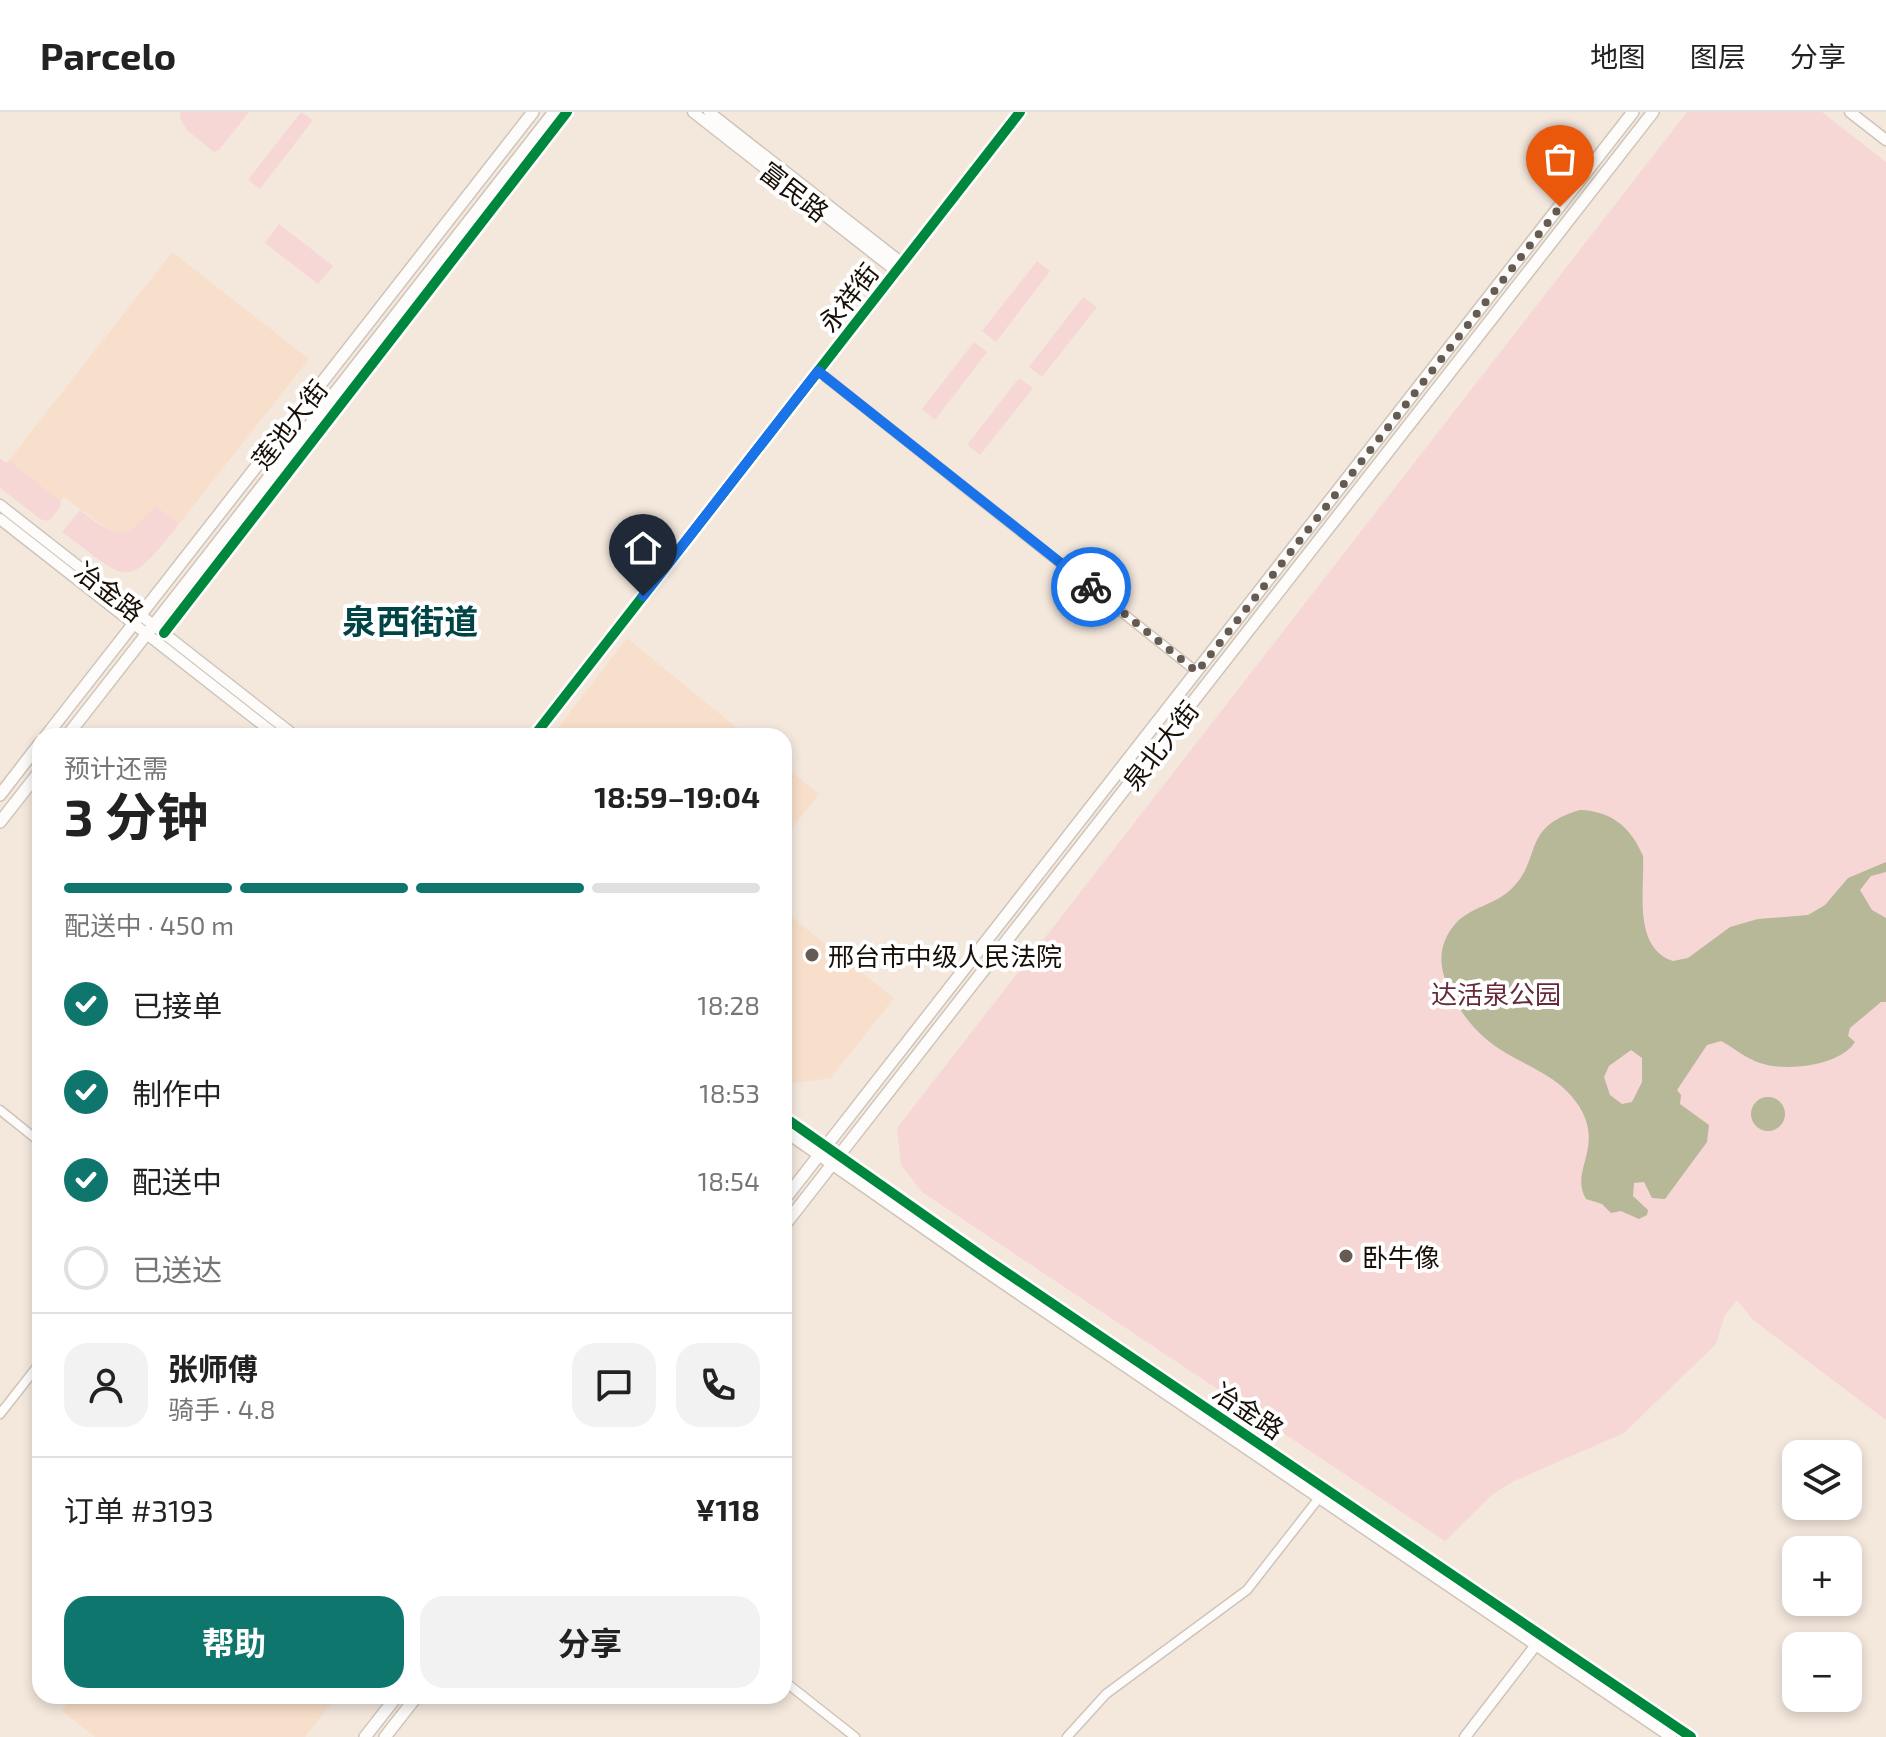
<!DOCTYPE html>
<html lang="zh">
<head>
<meta charset="utf-8">
<style>
	:root { --surface:#fff; --page:#f2f2f2; --text:#222; --muted:#767676; --line:#e0e0e0; --accent:#0f766e }
	body { margin:0; font-family:"Exo 2","Noto Sans SC",sans-serif; background:var(--page); color:var(--text); height:100vh; display:flex; flex-direction:column; font-size:30px; white-space:nowrap }
	* { box-sizing:border-box; margin:0 }
	p { font-size:26px; color:var(--muted) }
	.icon { flex:none; width:44px; height:44px; fill:none; stroke:currentColor; stroke-width:2; stroke-linecap:round; stroke-linejoin:round }
	.map { position:relative; flex:1; overflow:hidden }
	.panel { position:absolute; left:32px; top:616px; width:760px; height:976px; display:flex; flex-direction:column; background:var(--surface); border-radius:24px; box-shadow:0 4px 12px #0003 }
	.panel>* { flex:none }
	.controls { position:absolute; left:1782px; top:1328px; display:grid; gap:16px }
	.controls a { display:grid; place-items:center; width:80px; height:80px; border-radius:16px; background:var(--surface); box-shadow:0 4px 12px #0003; font-size:40px }
	.pin { position:absolute; display:grid; place-items:center; width:68px; height:68px; color:#fff; margin:-82px -34px; border-radius:50% 50% 50% 0; rotate:-45deg; box-shadow:0 0 8px #0007 }
	.pin .icon { rotate:45deg }
	.courier { position:absolute; display:grid; place-items:center; width:80px; height:80px; margin:-40px; border:6px solid #1a73e8; border-radius:50%; background:#fff; color:#222; box-shadow:0 2px 10px #0007 }
	.summary em { font-style:normal; font-weight:700 }
	.summary div { display:flex; flex-direction:column-reverse }
	.summary { display:flex; align-items:center; justify-content:space-between; height:136px; padding:0 32px }
	h1 { font-size:52px; font-weight:700; line-height:60px }
	.bar { display:grid; grid-template-columns:repeat(4,1fr); gap:12px 8px; align-content:center; height:96px; padding:0 32px }
	.bar i { height:10px; border-radius:6px; background:var(--line) }
	.bar .selected { background:var(--accent) }
	.bar p { grid-column:span 4 }
	.line { display:flex; align-items:center; gap:20px; padding:0 32px; border-top:2px solid var(--line) }
	.line div { flex:1 }
	.round { display:grid; place-items:center; flex:none; width:84px; height:84px; border-radius:24px; background:var(--page) }
	ol { padding:0 32px; list-style:none }
	li { display:flex; align-items:center; gap:24px; height:88px }
	li p { margin-inline-start:auto }
	li .icon { padding:8px; border-radius:50%; background:var(--accent); color:#fff; stroke-width:4 }
	li:last-child { color:var(--muted) }
	li i { width:44px; height:44px; border:4px solid var(--line); border-radius:50% }
	.action { display:flex; gap:16px; margin-top:auto; padding:16px 32px }
	.action a { flex:1; height:92px; border-radius:24px; background:var(--accent); color:#fff; font-size:32px; font-weight:700; line-height:92px; text-align:center }
	.action a+a { background:var(--page); color:var(--text) }
	header { display:flex; align-items:center; gap:48px; box-sizing:border-box; height:112px; padding:0 40px; background:var(--surface); border-bottom:2px solid var(--line) }
	header strong { font-size:38px }
	nav { display:flex; gap:44px; margin-inline-start:auto; font-size:28px }
	.map>svg:first-child { display:block }
</style>
</head>
<body>
<header>
<strong>Parcelo</strong>
<nav><a>地图</a><a>图层</a><a>分享</a></nav>
</header>
<div class="map">
<svg width="1886" height="1625" viewBox="0 0 1886 1625">
	<rect width="100%" height="100%" fill="#f4e8dd"/>
	<path fill="#f8dfcb" d="M172 140 309 247 179 412 155 393 139 414 128 421H113L64 385 60 389 9 348Z
		M627 526 747 624H557L554 621Z
		M784 654 819 682 784 726Z
		M784 799 894 886 831 966 789 972 784 968Z
		M74 1584H335L336 1585 305 1625H95L62 1599Z"/>
	<path fill="#f6d7d6" d="M181 0H249L219 38 214 40 187 18 180 6Z
		M301 0 313 8 260 77 248 68Z
		M1687 0H1822L1886 50V1308L1753 1208 1737 1188 1725 1203 1716 1232 1624 1321 1514 1369 1493 1382 1445 1429 922 1080 901 1053 897 1016Z
		M279 112 333 154 318 172 265 131Z
		M1037 149 1050 159 996 230 982 219Z
		M1083 185 1097 195 1042 265 1029 255Z
		M974 230 987 240 935 308 922 297Z
		M1019 266 1033 276 980 343 967 333Z
		M0 346 6 351 9 348 60 389 61 394 49 409 42 408 0 376Z
		M155 393 179 412C125 481 129 469 62 420L80 398C116 426 125 432 155 393Z"/>
	<path fill="#b6b898" fill-rule="evenodd" d="M1580 698C1611 699 1631 715 1643 744 1645 776 1632 836 1673 849L1688 846 1730 815 1758 807 1808 803 1825 793 1848 766 1886 750V760L1871 764 1860 778 1872 798 1886 806V890H1881L1850 916 1848 924 1855 930C1840 954 1786 960 1760 951 1747 947 1734 936 1721 929L1707 933 1677 978 1681 983 1680 992 1709 1013 1707 1030 1665 1087 1652 1086 1644 1070 1634 1071 1633 1084 1648 1098 1647 1103 1639 1107 1621 1099 1611 1101 1602 1092 1586 1087C1569 1058 1605 1036 1579 994 1561 966 1533 957 1506 941 1477 924 1457 899 1445 867 1438 847 1441 828 1456 811 1470 796 1492 793 1508 780 1545 748 1518 716 1580 698ZM1631 938 1642 946V970L1632 990 1622 992 1610 983 1604 965 1609 954Z
		M1751 1002a17 17 0 1 1 34 0a17 17 0 1 1-34 0Z"/>
	<g fill="none" stroke-linecap="round" stroke-linejoin="round">
		<defs>
			<path id="minor" d="M818 259 1197 560
				M164 521 567 0
				M0 998 40 1030
				M0 1302 40 1251
				M784 1569 855 1625
				M1067 1625 1106 1582 1247 1478 1319 1386"/>
			<path id="tertiary" d="M693 0 896 159
				M709 0 902 151
				M1850 0 1886 28
				M0 393 295 624
				M0 407 277 624
				M534 624 1020 0
				M784 1005 985 1146 1691 1625
				M784 1019 979 1155 1671 1625
				M1465 1625 1539 1529"/>
			<path id="secondary" d="M46 624 533 0
				M67 624 554 0
				M0 683 40 631
				M0 710 40 659
				M784 1088 1633 0
				M784 1114 1653 0
				M365 1625 397 1584
				M385 1625 417 1584"/>
		</defs>
		<use href="#minor" stroke="#cec4ba" stroke-width="11"/>
		<use href="#tertiary" stroke="#cec4ba" stroke-width="13"/>
		<use href="#secondary" stroke="#cec4ba" stroke-width="14"/>
		<use href="#minor" stroke="#fdfcfa" stroke-width="8"/>
		<use href="#tertiary" stroke="#fdfcfa" stroke-width="10"/>
		<use href="#secondary" stroke="#fdfcfa" stroke-width="11"/>
		<defs>
			<path id="cycleway" d="M164 521 567 0
				M534 624 1020 0
				M784 1005 985 1146 1691 1625"/>
		</defs>
		<use href="#cycleway" stroke="#fff" stroke-width="15"/>
		<use href="#cycleway" stroke="#00873e" stroke-width="10"/>
	</g>
	<g fill="none" stroke-linecap="round" stroke-linejoin="round">
		<path stroke="#655b52" stroke-width="8" stroke-dasharray="0 14.4" d="M1091 475 1197 560 1560 95"/>
		<path stroke="#1a73e8" stroke-width="10" d="M643 484 818 259 1091 475"/>
	</g>
	<g fill="#655b52" stroke="#fff" stroke-width="3">
		<circle cx="812" cy="843" r="8"/>
		<circle cx="1346" cy="1144" r="8"/>
	</g>
	<g text-anchor="middle" dominant-baseline="central" stroke-width="8" stroke-linejoin="round" paint-order="stroke">
		<g font-size="26" fill="#180f07" stroke="#fff">
			<text transform="translate(795 79) rotate(38)">富民路</text>
			<text transform="translate(848 185) rotate(-52)">永祥街</text>
			<text transform="translate(289 312) rotate(-52)">莲池大街</text>
			<text transform="translate(110 479) rotate(38)">冶金路</text>
			<text transform="translate(1160 633) rotate(-52)">泉北大街</text>
			<text transform="translate(1249 1298) rotate(34)">冶金路</text>
		</g>
		<g font-size="26" fill="#180f07" stroke="#fff" text-anchor="start">
			<text x="828" y="843">邢台市中级人民法院</text>
			<text x="1362" y="1144">卧牛像</text>
		</g>
		<g font-size="26" fill="#672a39" stroke="#fff">
			<text x="1496" y="881">达活泉公园</text>
		</g>
		<g font-size="34" font-weight="bold" fill="#004446" stroke="#fff">
			<text x="410" y="508">泉西街道</text>
		</g>
	</g>
</svg>
<div class="controls">
<a><svg class="icon" aria-label="layers" viewBox="0 0 24 24"><path d="M12 4l9 5-9 5-9-5zM3 14l9 5 9-5"/></svg></a>
<a>+</a>
<a>−</a>
</div>
<div class="pin" style="left:1560px;top:95px;background:#ea580c"><svg class="icon" aria-label="bag" viewBox="0 0 24 24"><path d="M5 8h14l-1 12H6zM9 8a3 3 0 0 1 6 0"/></svg></div>
<div class="pin" style="left:643px;top:484px;background:#1f2937"><svg class="icon" aria-label="home" viewBox="0 0 24 24"><path d="M3 11l9-7 9 7M6 9v11h12V9"/></svg></div>
<div class="courier" style="left:1091px;top:475px"><svg class="icon" aria-label="bike" viewBox="0 0 24 24"><circle cx="6" cy="16" r="4"/><circle cx="18" cy="16" r="4"/><path d="M6 16l4-8h5l3 8M10 8l3 8H6M13 5h3"/></svg></div>
<section class="panel">
<div class="summary"><div><h1>3 分钟</h1><p>预计还需</p></div><em>18:59–19:04</em></div>
<div class="bar"><i class="selected"></i><i class="selected"></i><i class="selected"></i><i></i><p>配送中 · 450 m</p></div>
<ol>
<li><svg class="icon" aria-label="check" viewBox="0 0 24 24"><path d="M5 12l5 5 9-10"/></svg>已接单<p>18:28</p></li>
<li><svg class="icon" aria-label="check" viewBox="0 0 24 24"><path d="M5 12l5 5 9-10"/></svg>制作中<p>18:53</p></li>
<li><svg class="icon" aria-label="check" viewBox="0 0 24 24"><path d="M5 12l5 5 9-10"/></svg>配送中<p>18:54</p></li>
<li><i></i>已送达</li>
</ol>
<div class="line" style="height:144px"><a class="round"><svg class="icon" aria-label="person" viewBox="0 0 24 24"><circle cx="12" cy="8" r="4"/><path d="M4 21q1-7 8-7t8 7"/></svg></a><div><b>张师傅</b><p>骑手 · 4.8</p></div><a class="round"><svg class="icon" aria-label="chat" viewBox="0 0 24 24"><path d="M4 5h16v11H9l-5 4z"/></svg></a><a class="round"><svg class="icon" aria-label="phone" viewBox="0 0 24 24"><path d="M5 4h4l2 5-3 2q2 4 5 5l2-3 5 2v4C11 20 4 13 5 4z"/></svg></a></div>
<div class="line" style="height:104px"><div>订单 #3193</div><b>¥118</b></div>
<div class="action"><a>帮助</a><a>分享</a></div>
</section>
</div>
</body>
</html>
